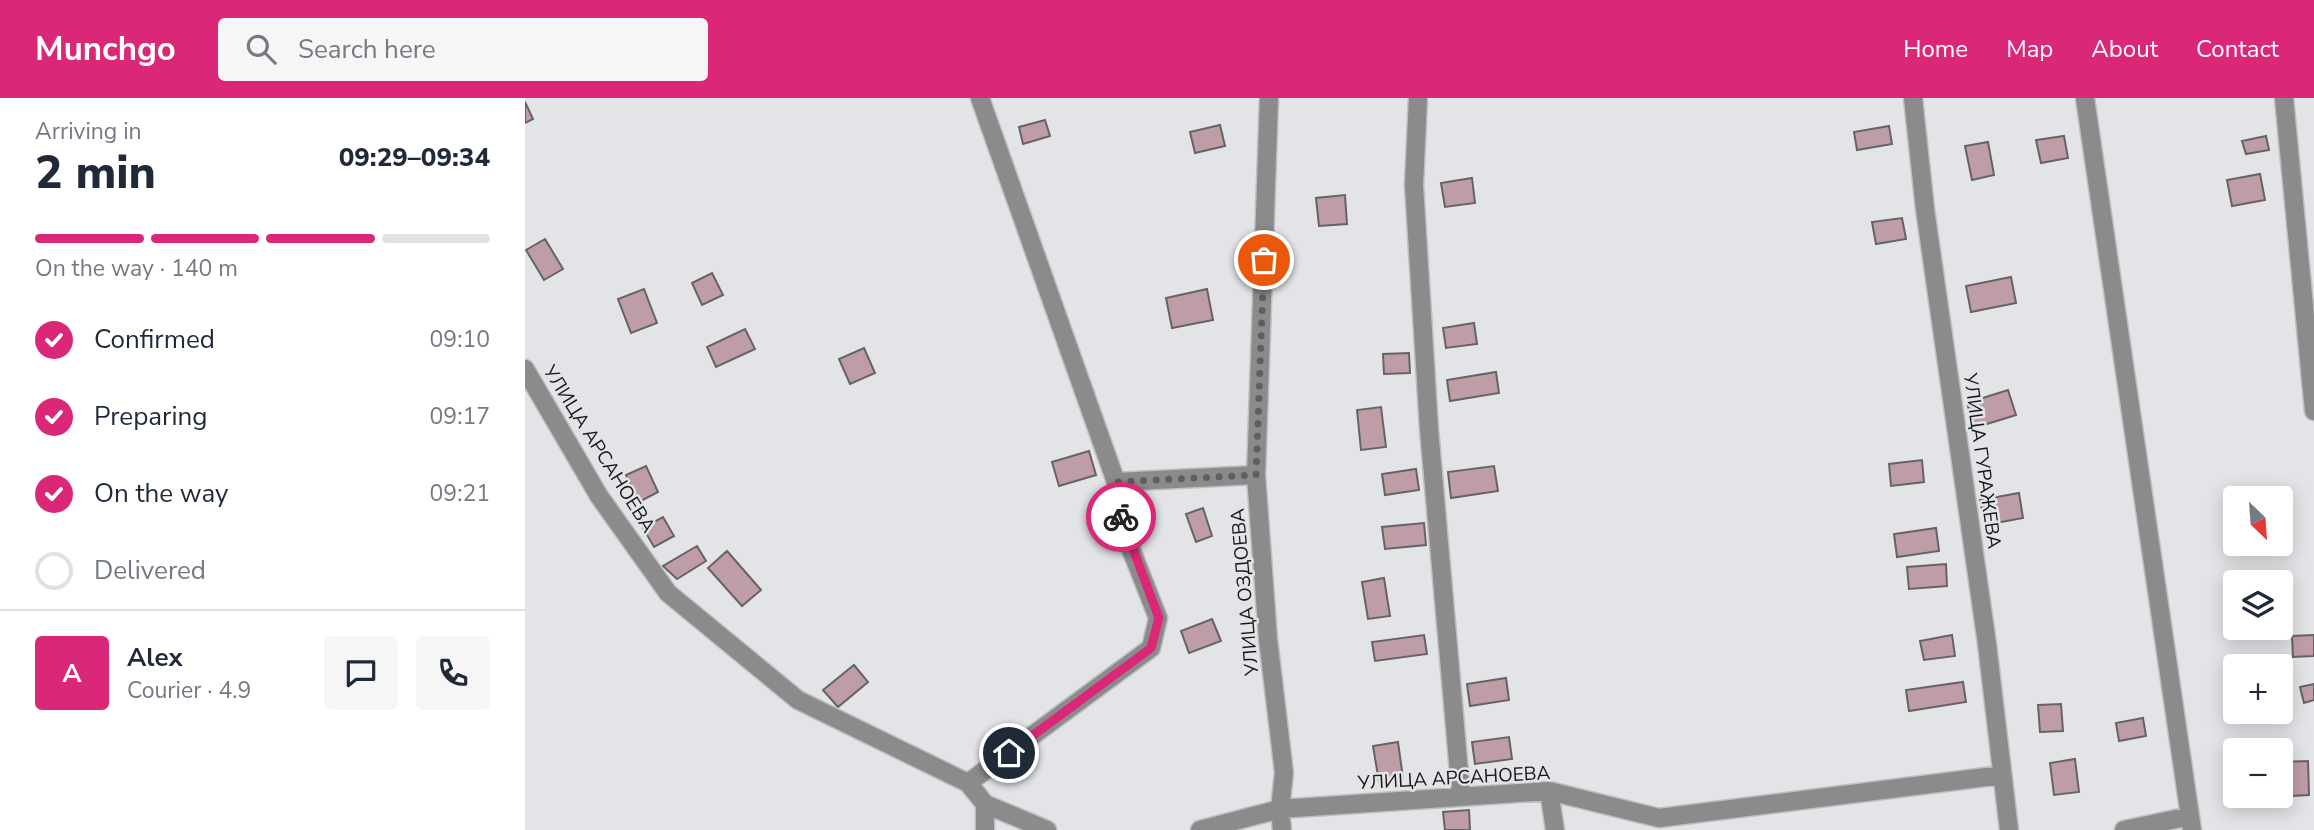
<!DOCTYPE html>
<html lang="en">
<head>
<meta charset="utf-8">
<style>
	:root { --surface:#fff; --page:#f6f6f7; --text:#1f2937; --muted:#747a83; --line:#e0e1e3; --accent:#db2777 }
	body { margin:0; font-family:"Nunito Sans",sans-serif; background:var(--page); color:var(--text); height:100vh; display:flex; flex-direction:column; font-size:26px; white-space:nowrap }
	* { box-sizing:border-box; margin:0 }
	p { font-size:23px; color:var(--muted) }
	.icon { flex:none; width:38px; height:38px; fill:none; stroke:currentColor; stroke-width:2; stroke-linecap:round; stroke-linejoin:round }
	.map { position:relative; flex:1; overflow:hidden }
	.panel { display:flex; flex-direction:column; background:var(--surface); width:525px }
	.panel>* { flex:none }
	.needle { width:46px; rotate:155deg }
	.tools { position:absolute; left:1698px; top:388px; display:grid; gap:14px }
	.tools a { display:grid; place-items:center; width:70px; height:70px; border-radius:7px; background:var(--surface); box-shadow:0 4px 18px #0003; font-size:35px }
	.pin { position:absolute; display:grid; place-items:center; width:60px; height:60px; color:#fff; margin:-30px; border:4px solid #fff; border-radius:50%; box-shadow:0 2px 7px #0007 }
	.courier { position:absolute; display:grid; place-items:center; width:70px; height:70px; margin:-35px; border:5px solid #db2777; border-radius:50%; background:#fff; color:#222; box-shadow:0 2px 9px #0007 }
	.overview em { font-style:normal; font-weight:800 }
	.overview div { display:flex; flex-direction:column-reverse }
	.overview { display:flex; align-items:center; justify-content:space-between; height:119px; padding:0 35px }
	h1 { font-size:46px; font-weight:800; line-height:52px }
	.bar { display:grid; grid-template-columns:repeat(4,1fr); gap:10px 7px; align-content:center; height:84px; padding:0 35px }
	.bar i { height:9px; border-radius:5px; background:var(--line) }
	.bar .current { background:var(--accent) }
	.bar p { grid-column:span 4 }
	.line { display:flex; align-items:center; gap:18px; padding:0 35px; border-top:2px solid var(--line) }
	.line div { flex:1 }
	.round { display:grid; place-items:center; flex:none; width:74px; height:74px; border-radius:7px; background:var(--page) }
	ol { padding:0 35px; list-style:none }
	li { display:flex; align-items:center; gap:21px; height:77px }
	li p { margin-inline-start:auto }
	li .icon { padding:7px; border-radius:50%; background:var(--accent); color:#fff; stroke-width:4 }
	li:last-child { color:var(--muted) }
	li i { width:38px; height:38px; border:4px solid var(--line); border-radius:50% }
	header { display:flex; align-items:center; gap:42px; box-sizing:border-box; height:98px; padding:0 35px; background:var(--accent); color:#fff }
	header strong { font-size:33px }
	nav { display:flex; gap:38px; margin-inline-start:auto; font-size:24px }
	.search { width:490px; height:63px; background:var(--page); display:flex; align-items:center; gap:18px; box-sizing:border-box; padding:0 24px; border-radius:7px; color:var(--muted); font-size:26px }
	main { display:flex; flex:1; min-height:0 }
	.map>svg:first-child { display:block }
</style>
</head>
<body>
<header>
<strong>Munchgo</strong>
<div class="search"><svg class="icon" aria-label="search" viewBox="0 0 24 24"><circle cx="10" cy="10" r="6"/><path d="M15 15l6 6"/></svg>Search here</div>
<nav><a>Home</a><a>Map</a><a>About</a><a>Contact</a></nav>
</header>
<main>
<section class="panel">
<div class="overview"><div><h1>2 min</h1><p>Arriving in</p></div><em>09:29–09:34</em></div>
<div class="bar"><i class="current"></i><i class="current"></i><i class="current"></i><i></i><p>On the way · 140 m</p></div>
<ol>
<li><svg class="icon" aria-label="check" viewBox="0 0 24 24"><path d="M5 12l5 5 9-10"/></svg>Confirmed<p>09:10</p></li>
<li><svg class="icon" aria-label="check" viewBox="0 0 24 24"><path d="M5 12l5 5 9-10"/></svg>Preparing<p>09:17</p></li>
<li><svg class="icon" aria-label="check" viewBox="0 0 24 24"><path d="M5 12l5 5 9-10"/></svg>On the way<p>09:21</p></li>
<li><i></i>Delivered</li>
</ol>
<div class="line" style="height:126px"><b class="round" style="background:var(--accent);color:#fff">A</b><div><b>Alex</b><p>Courier · 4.9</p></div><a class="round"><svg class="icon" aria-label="chat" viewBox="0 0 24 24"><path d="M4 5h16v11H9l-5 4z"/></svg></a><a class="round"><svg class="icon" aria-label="phone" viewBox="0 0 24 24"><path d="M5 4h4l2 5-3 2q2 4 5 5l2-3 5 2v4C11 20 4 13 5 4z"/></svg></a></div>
</section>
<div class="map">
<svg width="1789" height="732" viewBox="0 0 1789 732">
	<rect width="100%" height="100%" fill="#e3e4e7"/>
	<path fill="#bf9da7" stroke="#676364" stroke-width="2" d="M0 4 8 21 0 25Z
		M520 22 525 38 498 46 494 29Z
		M695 27 700 48 670 55 665 34Z
		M1364 28 1367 46 1332 52 1329 34Z
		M1539 38 1543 60 1516 65 1511 42Z
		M1741 38 1744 52 1721 56 1717 43Z
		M1463 44 1469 77 1447 82 1440 48Z
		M1735 76 1740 102 1707 108 1702 82Z
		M947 80 950 105 920 109 916 85Z
		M820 97 822 126 794 128 791 100Z
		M1377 120 1381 141 1351 146 1347 124Z
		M20 141 38 171 19 182 1 152Z
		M187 175 198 197 177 207 167 185Z
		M1486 179 1491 205 1446 214 1441 188Z
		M119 191 132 225 106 235 93 201Z
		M682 191 688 222 647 230 641 200Z
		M949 225 952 246 921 250 918 230Z
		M220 231 230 251 191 269 182 249Z
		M339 250 350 275 325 286 314 261Z
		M884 255 885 275 859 276 858 256Z
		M971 274 974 295 925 303 922 282Z
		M1483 292 1491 317 1449 330 1442 305Z
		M856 309 861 349 836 352 832 312Z
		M564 353 571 377 534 388 527 364Z
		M1397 362 1399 384 1366 388 1364 366Z
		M121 368 133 394 114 404 101 377Z
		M969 368 973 393 926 400 923 374Z
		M891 371 894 392 860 397 857 376Z
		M1494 395 1498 420 1460 427 1455 402Z
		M678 410 687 438 671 444 661 416Z
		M138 419 149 438 129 449 118 430Z
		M899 425 901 447 860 451 857 429Z
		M1411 430 1414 453 1372 459 1369 436Z
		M172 448 181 463 152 481 138 468Z
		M202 453 236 492 217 508 183 470Z
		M1421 466 1422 488 1384 491 1382 469Z
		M859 480 865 518 843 521 837 484Z
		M687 521 696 543 664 555 656 533Z
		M899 537 902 556 850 563 847 544Z
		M1427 537 1430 558 1399 562 1395 543Z
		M1789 537V558L1768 559 1767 538Z
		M329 567 343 584 313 609 298 592Z
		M981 580 984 602 945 608 942 586Z
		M1438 584 1441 604 1384 613 1381 592Z
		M1789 586V602L1779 605 1775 589Z
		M1536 606 1538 633 1515 634 1513 607Z
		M1618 620 1621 638 1594 643 1591 625Z
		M984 639 987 661 950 666 947 644Z
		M873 644 878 680 854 684 848 648Z
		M1550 661 1554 694 1529 697 1525 665Z
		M1783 663 1784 697 1748 699 1755 698V664Z
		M944 712 945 732H920L918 714Z"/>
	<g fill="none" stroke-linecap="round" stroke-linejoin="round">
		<defs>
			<path id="minor" d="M455 0 591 384 731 377
				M744 0 731 377 743 541 759 675 755 711 757 732
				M893 0 889 87 904 331 936 697
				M1388 0 1400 111 1462 546 1484 732
				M1560 0 1667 732
				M1759 0 1789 313
				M0 271 74 398 143 495 273 602 443 685 460 706 522 732
				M443 685 626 550 633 520 596 426 591 384
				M1024 693 1030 732
				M460 706V732
				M675 732 755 711 1024 693 1134 720 1477 677
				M1599 732 1665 718"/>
		</defs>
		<use href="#minor" stroke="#bebfc2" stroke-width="21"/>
		<use href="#minor" stroke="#8c8a8a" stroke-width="18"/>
	</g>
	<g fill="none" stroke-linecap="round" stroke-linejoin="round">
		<path stroke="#5e5f60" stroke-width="7" stroke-dasharray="0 12.6" d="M596 419 591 384 731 377 739 162"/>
		<path stroke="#db2777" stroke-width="9" d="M484 655 626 550 634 520 596 419"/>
	</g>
	<g text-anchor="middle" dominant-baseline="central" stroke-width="5" stroke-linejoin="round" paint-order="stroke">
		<g font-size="19" fill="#161718" stroke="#e3e4e7">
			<text transform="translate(74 351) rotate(58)">УЛИЦА АРСАНОЕВА</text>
			<text transform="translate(1457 363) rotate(82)">УЛИЦА ГУРАЖЕВА</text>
			<text transform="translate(720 494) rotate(-95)">УЛИЦА ОЗДОЕВА</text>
			<text transform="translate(929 680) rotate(-3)">УЛИЦА АРСАНОЕВА</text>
		</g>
	</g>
</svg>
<div class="tools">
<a><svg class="needle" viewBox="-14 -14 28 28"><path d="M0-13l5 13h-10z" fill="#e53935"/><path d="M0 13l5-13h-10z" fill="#747a83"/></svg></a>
<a><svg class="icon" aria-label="layers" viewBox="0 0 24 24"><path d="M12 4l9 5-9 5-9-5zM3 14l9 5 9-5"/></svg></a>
<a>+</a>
<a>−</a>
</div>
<div class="pin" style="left:739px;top:162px;background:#ea580c"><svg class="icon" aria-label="bag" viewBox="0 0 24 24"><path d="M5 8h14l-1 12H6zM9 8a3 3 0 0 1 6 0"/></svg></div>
<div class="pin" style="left:484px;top:655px;background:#1f2937"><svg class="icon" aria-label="home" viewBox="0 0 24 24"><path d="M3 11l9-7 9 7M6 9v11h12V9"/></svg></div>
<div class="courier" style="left:596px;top:419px"><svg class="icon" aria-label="bike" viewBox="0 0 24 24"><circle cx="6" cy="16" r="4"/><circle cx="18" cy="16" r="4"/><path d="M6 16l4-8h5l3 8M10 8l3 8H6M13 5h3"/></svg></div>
</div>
</main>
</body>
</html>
